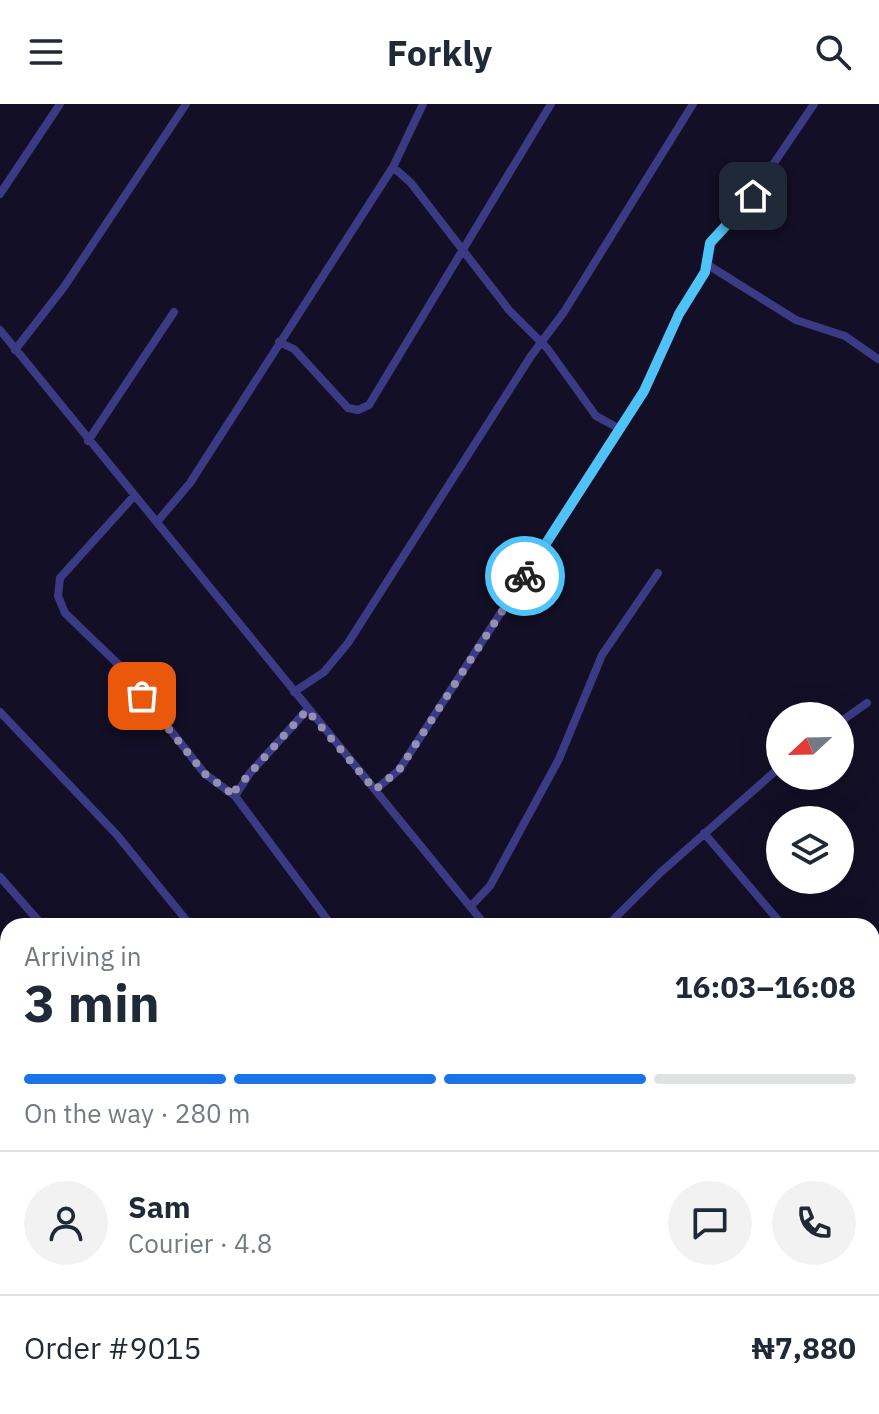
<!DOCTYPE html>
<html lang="en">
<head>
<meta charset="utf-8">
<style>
	:root { --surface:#fff; --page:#f2f2f3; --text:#1f2937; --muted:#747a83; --line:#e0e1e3; --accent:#1a73e8 }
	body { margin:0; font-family:"IBM Plex Sans",sans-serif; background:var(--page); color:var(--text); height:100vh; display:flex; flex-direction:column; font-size:30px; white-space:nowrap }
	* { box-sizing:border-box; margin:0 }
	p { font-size:26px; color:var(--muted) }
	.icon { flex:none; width:44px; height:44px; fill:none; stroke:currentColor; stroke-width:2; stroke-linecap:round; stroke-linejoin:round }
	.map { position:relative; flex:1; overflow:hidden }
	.details { position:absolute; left:0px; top:814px; width:880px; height:496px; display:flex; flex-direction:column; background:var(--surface); border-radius:24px 24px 0 0; box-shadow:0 8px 32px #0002 }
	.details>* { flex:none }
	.needle { width:52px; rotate:248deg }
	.fabs { position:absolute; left:766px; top:598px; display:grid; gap:16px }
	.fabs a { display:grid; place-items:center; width:88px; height:88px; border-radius:50%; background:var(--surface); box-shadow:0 8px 32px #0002; font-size:40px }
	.pin { position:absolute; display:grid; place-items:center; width:68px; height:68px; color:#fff; margin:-34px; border-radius:16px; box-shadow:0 4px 12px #0006 }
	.courier { position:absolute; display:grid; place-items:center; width:80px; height:80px; margin:-40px; border:6px solid #4fc3f7; border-radius:50%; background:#fff; color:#222; box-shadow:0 2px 10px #0007 }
	.summary em { font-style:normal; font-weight:800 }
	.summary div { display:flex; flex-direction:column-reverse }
	.summary { display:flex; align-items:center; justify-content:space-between; height:136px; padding:0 24px }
	h1 { font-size:52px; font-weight:800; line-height:60px }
	.bar { display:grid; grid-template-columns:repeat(4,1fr); gap:12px 8px; align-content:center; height:96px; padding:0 24px }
	.bar i { height:10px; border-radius:6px; background:var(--line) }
	.bar .selected { background:var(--accent) }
	.bar p { grid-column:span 4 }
	.line { display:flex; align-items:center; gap:20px; padding:0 24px; border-top:2px solid var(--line) }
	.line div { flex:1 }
	.round { display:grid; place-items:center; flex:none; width:84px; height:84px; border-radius:42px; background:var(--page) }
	header { display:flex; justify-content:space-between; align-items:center; height:104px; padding:0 24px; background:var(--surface); font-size:36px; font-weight:800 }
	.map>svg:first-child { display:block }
</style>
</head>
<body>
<header><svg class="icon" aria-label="menu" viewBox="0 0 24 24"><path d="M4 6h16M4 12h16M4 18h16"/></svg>Forkly<svg class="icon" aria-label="search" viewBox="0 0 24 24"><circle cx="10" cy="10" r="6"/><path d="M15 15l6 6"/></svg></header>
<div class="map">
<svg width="879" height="1310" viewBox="0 0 879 1310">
	<rect width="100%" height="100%" fill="#130f26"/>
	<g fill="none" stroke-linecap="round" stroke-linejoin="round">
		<path stroke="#3d3a85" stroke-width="8" d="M393 63 411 79 509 206 547 244 596 312 620 325
			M0 90 60 0
			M708 161 796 216 845 232 878 255
			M0 226 486 822
			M279 238 294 245 348 304 358 306 369 301 551 0
			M15 246 64 183 186 0
			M88 337 174 208
			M134 392 60 474 58 492 65 509 120 562 205 670 235 692
			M157 418 190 379 393 63 423 0
			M294 588 324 568 348 539 531 252 564 208 693 0
			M307 606 250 669 235 692 332 822
			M0 608 117 731 191 822
			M840 618 867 599
			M375 686 399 666 644 287 679 210 707 165 712 136 745 102 814 0
			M704 729 783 822
			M0 773 43 822
			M471 802 490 782 559 655 602 551 658 469
			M607 822 660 769 780 663
			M0 861 8 854
			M872 892 879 888
			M0 996 8 990
			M875 1093 879 1102
			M0 1133 8 1127
			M83 1302 87 1310
			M208 1302 211 1310
			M325 1302 328 1310
			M579 1302 582 1310
			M703 1302 707 1310
			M827 1302 831 1310
			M20 1310 32 1302"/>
	</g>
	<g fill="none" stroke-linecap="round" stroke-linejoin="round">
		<path stroke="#948fb3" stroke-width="8" stroke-dasharray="0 14.4" d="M142 592 205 670 235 692 236 685 307 606 375 686 399 666 525 472"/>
		<path stroke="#4fc3f7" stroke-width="10" d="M525 472 644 287 679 210 705 168 710 139 753 92"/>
	</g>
</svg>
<div class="fabs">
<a><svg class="needle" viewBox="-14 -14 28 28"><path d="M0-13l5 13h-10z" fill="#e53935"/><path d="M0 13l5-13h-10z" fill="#747a83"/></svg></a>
<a><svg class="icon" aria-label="layers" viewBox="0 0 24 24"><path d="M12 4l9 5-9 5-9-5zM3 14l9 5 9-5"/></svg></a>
</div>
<div class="pin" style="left:142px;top:592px;background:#ea580c"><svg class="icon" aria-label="bag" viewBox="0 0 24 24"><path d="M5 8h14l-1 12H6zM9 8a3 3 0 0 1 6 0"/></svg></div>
<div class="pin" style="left:753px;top:92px;background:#1f2937"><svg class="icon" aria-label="home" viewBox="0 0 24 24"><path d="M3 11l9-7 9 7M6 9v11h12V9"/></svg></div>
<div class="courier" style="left:525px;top:472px"><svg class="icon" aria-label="bike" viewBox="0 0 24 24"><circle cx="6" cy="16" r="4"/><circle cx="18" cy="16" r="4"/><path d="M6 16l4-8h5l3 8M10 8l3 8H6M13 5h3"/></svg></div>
<section class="details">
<div class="summary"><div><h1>3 min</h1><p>Arriving in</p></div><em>16:03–16:08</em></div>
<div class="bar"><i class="selected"></i><i class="selected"></i><i class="selected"></i><i></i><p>On the way · 280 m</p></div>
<div class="line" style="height:144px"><a class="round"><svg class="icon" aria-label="person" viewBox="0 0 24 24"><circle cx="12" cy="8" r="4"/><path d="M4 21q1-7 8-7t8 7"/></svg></a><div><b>Sam</b><p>Courier · 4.8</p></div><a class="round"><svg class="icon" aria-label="chat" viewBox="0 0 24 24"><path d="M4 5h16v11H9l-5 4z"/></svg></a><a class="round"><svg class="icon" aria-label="phone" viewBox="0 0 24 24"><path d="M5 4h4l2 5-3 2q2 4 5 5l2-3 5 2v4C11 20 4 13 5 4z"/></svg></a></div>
<div class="line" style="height:104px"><div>Order #9015</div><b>₦7,880</b></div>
</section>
</div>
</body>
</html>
